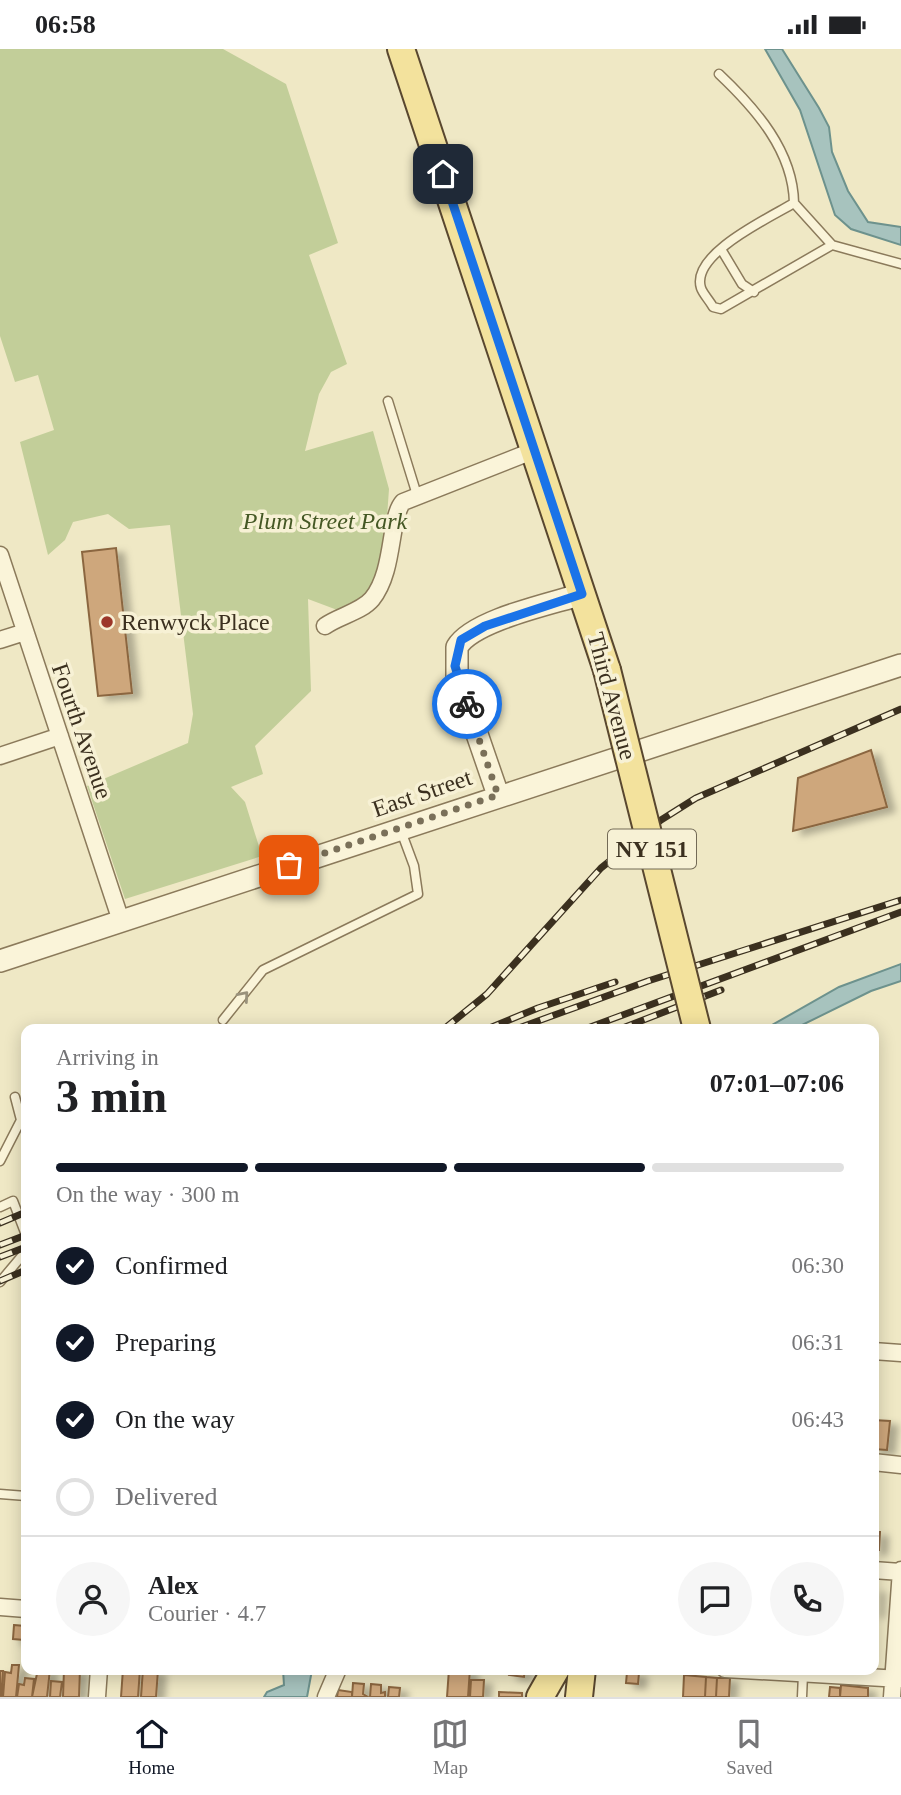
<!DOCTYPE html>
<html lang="en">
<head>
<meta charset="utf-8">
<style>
	:root { --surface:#fff; --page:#f6f6f6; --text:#202124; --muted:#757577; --line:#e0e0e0; --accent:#111827 }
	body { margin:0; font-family:Georgia,serif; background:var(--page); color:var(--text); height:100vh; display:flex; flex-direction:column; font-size:26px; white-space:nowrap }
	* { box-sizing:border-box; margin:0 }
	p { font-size:23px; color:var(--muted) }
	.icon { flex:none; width:38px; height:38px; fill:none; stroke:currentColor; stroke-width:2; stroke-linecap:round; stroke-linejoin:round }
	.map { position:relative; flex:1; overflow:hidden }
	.panel { position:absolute; left:21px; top:975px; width:858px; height:651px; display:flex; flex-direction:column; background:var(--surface); border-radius:14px; box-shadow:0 4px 18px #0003 }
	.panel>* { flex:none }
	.pin { position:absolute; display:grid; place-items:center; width:60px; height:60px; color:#fff; margin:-30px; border-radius:14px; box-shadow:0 4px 10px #0006 }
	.courier { position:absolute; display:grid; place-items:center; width:70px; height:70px; margin:-35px; border:5px solid #1a73e8; border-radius:50%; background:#fff; color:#222; box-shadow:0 2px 9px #0007 }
	.summary em { font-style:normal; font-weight:700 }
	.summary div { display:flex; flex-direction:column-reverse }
	.summary { display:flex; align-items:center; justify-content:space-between; height:119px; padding:0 35px }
	h1 { font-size:46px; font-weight:700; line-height:52px }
	.bar { display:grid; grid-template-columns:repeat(4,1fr); gap:10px 7px; align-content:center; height:84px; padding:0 35px }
	.bar i { height:9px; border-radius:5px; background:var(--line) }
	.bar .current { background:var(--accent) }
	.bar p { grid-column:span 4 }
	.line { display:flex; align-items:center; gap:18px; padding:0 35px; border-top:2px solid var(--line) }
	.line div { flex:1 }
	.round { display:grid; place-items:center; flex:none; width:74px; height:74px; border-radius:37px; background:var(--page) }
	ol { padding:0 35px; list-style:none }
	li { display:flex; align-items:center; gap:21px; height:77px }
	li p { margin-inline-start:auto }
	li .icon { padding:7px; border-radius:50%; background:var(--accent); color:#fff; stroke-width:4 }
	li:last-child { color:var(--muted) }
	li i { width:38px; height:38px; border:4px solid var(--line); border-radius:50% }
	.status { display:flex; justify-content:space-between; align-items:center; height:49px; padding:0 35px; background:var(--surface); direction:ltr }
	.status svg { height:19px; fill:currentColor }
	.menu { display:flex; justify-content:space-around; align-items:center; height:98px; border-top:2px solid var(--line); background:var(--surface); font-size:19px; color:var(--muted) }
	.menu a { display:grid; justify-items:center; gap:4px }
	.menu .current { color:var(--accent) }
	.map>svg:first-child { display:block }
</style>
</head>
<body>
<div class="status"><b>06:58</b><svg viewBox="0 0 49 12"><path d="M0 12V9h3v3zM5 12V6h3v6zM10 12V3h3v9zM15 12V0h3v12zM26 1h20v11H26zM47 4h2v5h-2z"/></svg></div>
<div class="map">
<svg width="901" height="1648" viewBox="0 0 901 1648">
	<defs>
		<filter id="shadow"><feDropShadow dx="8" dy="4.5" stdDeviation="3.5" flood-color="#0004"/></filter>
	</defs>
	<rect width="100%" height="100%" fill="#efe8c5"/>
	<path fill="#c2ce99" d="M0 0H223L286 35 338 194 309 206 347 315 331 323 319 345 305 402 373 382 389 440 384 510 378 530 365 550 340 562 308 550 311 642 255 697 263 725 231 738 245 753 262 807 125 850 87 737 188 694 193 665 170 476 129 480 108 465 73 473 65 491 48 506 20 393 54 381 38 326 15 333 0 287Z"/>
	<path fill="#a7c3be" stroke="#6d928d" stroke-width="2" d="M765 0H782L819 59 829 78 832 103 848 142 868 173 901 178V196L851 180 835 166 800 61Z
		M901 915V932L871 942 794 980H765L839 938Z
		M283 1621H312L307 1648H264L267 1643 284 1636Z"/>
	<path fill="#cea77b" stroke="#8b6640" stroke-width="2" filter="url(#shadow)" d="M116 499 132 644 98 647 82 503Z
		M871 701 887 758 793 782 798 729Z
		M873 1371 890 1372 887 1401 873 1400Z
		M873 1483H880L879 1501H873Z
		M873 1539 877 1540 876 1564H873Z
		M14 1576 25 1577 24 1591 13 1590Z
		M12 1616H19L16 1648H3L5 1623 11 1624Z
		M38 1620H50L47 1648H32Z
		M64 1620H80L79 1648H63Z
		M123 1620H140L138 1648H121Z
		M143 1620 158 1621 156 1648H141Z
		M449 1620H470L468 1648H447Z
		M510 1620H525L524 1628 509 1626Z
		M0 1622H3L1 1648H0Z
		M627 1623 639 1624 638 1635 626 1634Z
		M684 1626 706 1628 705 1648H683Z
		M706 1628 717 1629 716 1648H705Z
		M25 1629 34 1630 32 1648H17L19 1635 24 1636Z
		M717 1629H730L729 1648H716Z
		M471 1631H484L483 1648H470Z
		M51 1632 62 1633 60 1648H50Z
		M353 1634 364 1635 363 1645 368 1648H352Z
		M371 1635 381 1636V1644L385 1643V1648H370Z
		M841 1636 868 1639V1648H840Z
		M389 1638 400 1639 399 1648H388Z
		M830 1638 840 1639V1648H829Z
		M338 1641 352 1643V1648H337Z
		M499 1643 522 1644V1648H499Z"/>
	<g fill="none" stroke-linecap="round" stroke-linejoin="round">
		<defs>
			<path id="service" d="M719 25C756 60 793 102 794 154
				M832 196 721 260 713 258C710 252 703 245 701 239 690 205 771 168 794 154L832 196 901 215
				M721 200 742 235 754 243
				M388 352 417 446
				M223 971 263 921 418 845 414 817 401 782
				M0 1112 21 1071 15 1048
				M0 1158 13 1152 26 1186
				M0 1233 26 1202
				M0 1445 26 1447
				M802 1648 803 1625"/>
			<path id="minor" d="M0 506 121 872
				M325 577C339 567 361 563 372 550 395 522 389 468 403 453L535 401
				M0 591 25 583
				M0 707 60 687
				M873 1302 901 1304
				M873 1413 901 1416
				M873 1521 901 1523
				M0 1558 26 1560
				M725 1620 901 1630
				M97 1648 99 1620
				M326 1648 338 1620
				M892 1648 901 1521"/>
			<path id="tertiary" d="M498 746 457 627V598C473 571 551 555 582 545
				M0 912 901 616"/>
			<path id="primary" d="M401 0 607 621
				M540 1648 556 1620
				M579 1648 582 1620"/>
		</defs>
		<use href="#service" stroke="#8b7a5b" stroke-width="11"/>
		<use href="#minor" stroke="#8b7a5b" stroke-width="19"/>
		<use href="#tertiary" stroke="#8b7a5b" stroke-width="24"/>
		<use href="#primary" stroke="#59472f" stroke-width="30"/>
		<use href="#service" stroke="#faf4d9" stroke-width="8"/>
		<use href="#minor" stroke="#faf4d9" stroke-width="16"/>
		<use href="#tertiary" stroke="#faf4d9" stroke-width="21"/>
		<use href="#primary" stroke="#f3e29d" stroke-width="26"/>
		<defs>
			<path id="rail" d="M444 980 487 945 601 819 661 771 696 749 901 660
				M487 980 538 959 615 933
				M516 980 648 932 901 851
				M585 980 901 863
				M620 980 721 941
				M0 1174 26 1163
				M0 1196 26 1186
				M0 1208 26 1198
				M0 1232 26 1221"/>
		</defs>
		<use href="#rail" stroke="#3b301f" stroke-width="7"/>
		<use href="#rail" stroke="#f7f1d5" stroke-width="4.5" stroke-dasharray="13" stroke-linecap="butt"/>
		<defs>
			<path id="primary-bridge" d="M607 621 697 980"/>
		</defs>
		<use href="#primary-bridge" stroke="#59472f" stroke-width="30" stroke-linecap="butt"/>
		<use href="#primary-bridge" stroke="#f3e29d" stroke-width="26"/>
	</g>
	<defs><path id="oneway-chevron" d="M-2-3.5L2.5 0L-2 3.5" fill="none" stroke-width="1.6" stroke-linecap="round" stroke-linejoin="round" transform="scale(1.75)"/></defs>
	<use stroke="#9a927c" href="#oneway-chevron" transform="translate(244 947) rotate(-49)"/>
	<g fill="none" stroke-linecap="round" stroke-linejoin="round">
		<path stroke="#7a7059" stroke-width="7" stroke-dasharray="0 12.6" d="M289 816 498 746 467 655"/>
		<path stroke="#1a73e8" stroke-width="9" d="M443 125 582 545 485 577 461 591 455 617 467 655"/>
	</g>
	<circle fill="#9c3629" stroke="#f7f1d5" stroke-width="2.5" cx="107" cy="573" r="7"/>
	<g text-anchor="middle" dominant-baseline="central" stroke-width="7" stroke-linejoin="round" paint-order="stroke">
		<rect fill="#f7f1d5" stroke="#736a56" stroke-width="2" x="608" y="780.5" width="88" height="39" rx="5"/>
		<g font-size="23" font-weight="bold" fill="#3b301f">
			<text x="652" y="800">NY 151</text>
		</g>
		<g font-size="24" font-style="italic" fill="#455825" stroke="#f7f1d5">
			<text x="325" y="472">Plum Street Park</text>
		</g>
		<g font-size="24" fill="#3b301f" stroke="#f7f1d5" text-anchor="start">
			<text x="121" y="573">Renwyck Place</text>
		</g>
		<g font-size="24" fill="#3b301f" stroke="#f7f1d5">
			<text transform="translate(612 647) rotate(75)">Third Avenue</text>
			<text transform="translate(82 682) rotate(71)">Fourth Avenue</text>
			<text transform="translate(422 744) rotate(-19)">East Street</text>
		</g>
	</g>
</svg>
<div class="pin" style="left:289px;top:816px;background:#ea580c"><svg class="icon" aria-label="bag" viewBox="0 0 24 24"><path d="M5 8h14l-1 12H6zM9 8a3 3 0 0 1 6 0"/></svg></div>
<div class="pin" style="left:443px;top:125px;background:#1f2937"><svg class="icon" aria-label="home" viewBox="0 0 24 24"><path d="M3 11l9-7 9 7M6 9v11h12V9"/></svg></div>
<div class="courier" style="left:467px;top:655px"><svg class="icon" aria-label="bike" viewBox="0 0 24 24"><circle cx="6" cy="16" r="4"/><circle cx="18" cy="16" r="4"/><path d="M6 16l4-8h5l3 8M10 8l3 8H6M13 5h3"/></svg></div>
<section class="panel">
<div class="summary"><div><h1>3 min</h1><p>Arriving in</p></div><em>07:01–07:06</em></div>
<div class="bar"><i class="current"></i><i class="current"></i><i class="current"></i><i></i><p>On the way · 300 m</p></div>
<ol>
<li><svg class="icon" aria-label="check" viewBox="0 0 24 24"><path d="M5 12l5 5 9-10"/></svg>Confirmed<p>06:30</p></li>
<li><svg class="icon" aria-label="check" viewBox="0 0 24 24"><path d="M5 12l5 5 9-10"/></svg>Preparing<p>06:31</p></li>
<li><svg class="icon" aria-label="check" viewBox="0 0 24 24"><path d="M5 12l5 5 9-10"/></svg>On the way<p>06:43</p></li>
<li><i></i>Delivered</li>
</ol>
<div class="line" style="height:126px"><a class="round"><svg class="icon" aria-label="person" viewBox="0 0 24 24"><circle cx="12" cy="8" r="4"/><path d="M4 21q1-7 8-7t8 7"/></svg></a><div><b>Alex</b><p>Courier · 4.7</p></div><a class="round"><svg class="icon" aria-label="chat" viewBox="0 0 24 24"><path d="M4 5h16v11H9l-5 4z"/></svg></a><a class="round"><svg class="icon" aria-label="phone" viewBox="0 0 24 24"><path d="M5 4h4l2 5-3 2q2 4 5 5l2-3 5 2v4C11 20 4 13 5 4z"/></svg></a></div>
</section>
</div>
<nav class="menu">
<a class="current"><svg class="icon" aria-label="home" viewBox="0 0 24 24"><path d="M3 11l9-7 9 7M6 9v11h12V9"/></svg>Home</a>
<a><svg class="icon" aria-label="map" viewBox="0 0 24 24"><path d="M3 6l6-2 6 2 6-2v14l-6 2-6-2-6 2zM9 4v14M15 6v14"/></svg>Map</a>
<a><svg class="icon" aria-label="saved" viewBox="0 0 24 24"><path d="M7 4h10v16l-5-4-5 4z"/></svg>Saved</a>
</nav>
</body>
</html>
